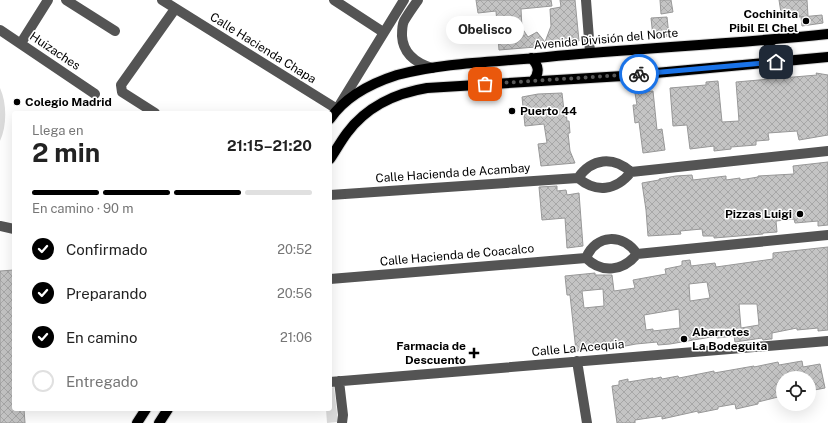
<!DOCTYPE html>
<html lang="es">
<head>
<meta charset="utf-8">
<style>
	:root { --surface:#fff; --page:#f2f2f2; --text:#222; --muted:#767676; --line:#e0e0e0; --accent:#000 }
	body { margin:0; font-family:"Public Sans",sans-serif; background:var(--page); color:var(--text); height:100vh; display:flex; flex-direction:column; font-size:15px; white-space:nowrap }
	* { box-sizing:border-box; margin:0 }
	p { font-size:13px; color:var(--muted) }
	.icon { flex:none; width:22px; height:22px; fill:none; stroke:currentColor; stroke-width:2; stroke-linecap:round; stroke-linejoin:round }
	.map { position:relative; flex:1; overflow:hidden }
	.panel { position:absolute; left:12px; top:111px; width:320px; height:300px; display:flex; flex-direction:column; background:var(--surface); border-radius:4px; box-shadow:0 4px 16px #0002 }
	.panel>* { flex:none }
	.fabs { position:absolute; left:776px; top:371px; display:grid; gap:8px }
	.fabs a { display:grid; place-items:center; width:40px; height:40px; border-radius:50%; background:var(--surface); box-shadow:0 4px 16px #0002; font-size:20px }
	.pin { position:absolute; display:grid; place-items:center; width:34px; height:34px; color:#fff; margin:-17px; border-radius:8px; box-shadow:0 2px 6px #0006 }
	.courier { position:absolute; display:grid; place-items:center; width:40px; height:40px; margin:-20px; border:3px solid #1a73e8; border-radius:50%; background:#fff; color:#222; box-shadow:0 1px 5px #0007 }
	.bubble { position:absolute; height:28px; border-radius:14px; background:var(--surface); box-shadow:0 4px 16px #0002; font-size:13px; font-weight:700; line-height:28px; text-align:center }
	.overview em { font-style:normal; font-weight:700 }
	.overview div { display:flex; flex-direction:column-reverse }
	.overview { display:flex; align-items:center; justify-content:space-between; height:68px; padding:0 20px }
	h1 { font-size:26px; font-weight:700; line-height:30px }
	.bar { display:grid; grid-template-columns:repeat(4,1fr); gap:6px 4px; align-content:center; height:48px; padding:0 20px }
	.bar i { height:5px; border-radius:3px; background:var(--line) }
	.bar .active { background:var(--accent) }
	.bar p { grid-column:span 4 }
	ol { padding:0 20px; list-style:none }
	li { display:flex; align-items:center; gap:12px; height:44px }
	li p { margin-inline-start:auto }
	li .icon { padding:4px; border-radius:50%; background:var(--accent); color:#fff; stroke-width:4 }
	li:last-child { color:var(--muted) }
	li i { width:22px; height:22px; border:2px solid var(--line); border-radius:50% }
	.map>svg:first-child { display:block }
</style>
</head>
<body>
<div class="map">
<svg width="828" height="423" viewBox="0 0 828 423">
	<defs>
		<pattern id="building-cross-hatch" width="8" height="8" patternUnits="userSpaceOnUse"><rect width="8" height="8" fill="#c4c4c4"/><path d="M0 0l8 8M0 8l8-8" fill="none" stroke="#a7a7a7"/></pattern>
	</defs>
	<rect width="100%" height="100%" fill="#fff"/>
	<path fill="#dbdbdb" d="M0 88C7 103 7 126 0 141Z
		M334 387 338 422 327 423 326 409H330V388Z"/>
	<path fill="url(#building-cross-hatch)" stroke="#989898" fill-rule="evenodd" d="M476 0H551L552 6 521 9 522 28 528 37 537 32 545 42 551 26 550 9 561 7 560 0H575L579 41 559 42 560 45 499 50 496 11 478 13Z
		M660 0H671L673 12 661 14Z
		M779 0H807L808 16 782 19Z
		M822 15 823 23 802 26 801 17Z
		M667 17 669 36 653 37 651 18Z
		M816 73 828 75V135L799 140 797 131 768 133 769 140 756 141V145L731 147V149L714 151V146L690 149 687 125 673 126 670 88 706 85V82L718 81 722 122 739 121 736 82 817 75Z
		M653 91 657 130 662 129 665 150 643 153 639 122 635 123 633 105H637L635 93Z
		M562 93 564 111H566L567 121H569L570 133H568L570 151 575 163 541 166 538 144 547 143 544 124 525 126 522 97 538 94Z
		M828 162V225L818 226V221L795 223 794 219 776 221 777 232 763 233V234L714 238V236H703L702 229 680 231 681 234 648 236 646 210 642 183 659 180V179L676 176 692 175 693 180 726 176V180L740 178V180L758 177V176L794 174 793 166Z
		M557 186V191L566 190 567 195 579 193 583 246 567 248 565 218 542 220 539 187Z
		M828 247V330L818 331V328L797 330V328L772 333V339H770L763 340 762 338 735 342 734 336 717 338V336L670 344 658 345 657 342 636 344 620 347 576 351 570 295H567L565 276 595 273V275H612L614 291 635 288 633 280 666 274 665 269 680 266 682 265V261L690 260 691 266 715 263 716 267 773 259V253ZM707 282 710 298 690 301 689 284ZM603 289 604 306 584 308 582 291ZM739 304H757L759 325 741 328ZM679 309 680 328 653 331V329L646 330 644 315Z
		M14 270V409H24L25 423H0V271Z
		M802 361 803 367 820 364 825 388 809 391V378H780L783 390H781L782 396 758 402V404L736 409 735 404 718 407V409L698 413V411L662 419V416L635 420V423H617L612 386 619 385V381L628 379V382L653 378V379L661 377 662 379 678 376 679 378 714 371V373L754 366V367L778 362 779 365Z"/>
	<g fill="none" stroke-linecap="round" stroke-linejoin="round">
		<defs>
			<path id="major" d="M765 40C773 46 775 55 767 63
				M531 58C539 65 540 73 533 81
				M330 119C345 97 372 83 397 75 445 62 497 62 547 57 641 48 735 44 828 34
				M330 159C336 150 341 141 347 133 366 107 396 93 427 88L623 76 828 57
				M137 423 146 409
				M159 423 168 409"/>
		</defs>
		<use href="#major" stroke="#dbdbdb" stroke-width="12"/>
		<path stroke="#545454" stroke-width="10" d="M66 0 115 31
			M162 0 337 109 404 0
			M334 0 383 32
			M418 0C413 7 408 14 404 21 402 25 402 32 402 36 403 54 416 63 432 68
			M586 0 590 52
			M0 30 95 94
			M21 43 48 0
			M155 113 122 92 121 85 175 9
			M578 178C592 158 613 156 631 172
			M330 195 578 178C596 193 616 191 631 172L828 151
			M0 226 14 229
			M586 258C596 234 623 233 637 254
			M330 279 586 258C602 274 623 271 637 254L828 235
			M577 361 587 423
			M339 381 343 415 342 423
			M330 382 828 341"/>
		<use href="#major" stroke="#000" stroke-width="10"/>
	</g>
	<g fill="none" stroke-linecap="round" stroke-linejoin="round">
		<path stroke="#595959" stroke-width="4" stroke-dasharray="0 7.2" d="M485 84 639 74"/>
		<path stroke="#1a73e8" stroke-width="5" d="M639 74 776 62"/>
	</g>
	<g fill="#000" stroke="#fff" stroke-width="1.5">
		<circle cx="806" cy="21" r="4"/>
		<circle cx="17" cy="102" r="4"/>
		<circle cx="512" cy="111" r="4"/>
		<circle cx="800" cy="214" r="4"/>
		<circle cx="684" cy="339" r="4"/>
		<path d="M472 347h4v4h4v4h-4v4h-4v-4h-4v-4h4z"/>
	</g>
	<g text-anchor="middle" dominant-baseline="central" stroke-width="3" stroke-linejoin="round" paint-order="stroke">
		<g font-size="12" font-weight="bold" fill="#000" stroke="#fff" text-anchor="end">
			<text x="798" y="14">Cochinita<tspan x="798" dy="14">Pibil El Chel</tspan></text>
			<text x="25" y="102" text-anchor="start">Colegio Madrid</text>
			<text x="520" y="111" text-anchor="start">Puerto 44</text>
			<text x="792" y="214">Pizzas Luigi</text>
			<text x="692" y="332" text-anchor="start">Abarrotes<tspan x="692" dy="14">La Bodeguita</tspan></text>
			<text x="466" y="346">Farmacia de<tspan x="466" dy="14">Descuento</tspan></text>
		</g>
		<g font-size="12" fill="#000" stroke="#fff">
			<text transform="translate(606 39) rotate(-5)">Avenida División del Norte</text>
			<text transform="translate(263 48) rotate(32)">Calle Hacienda Chapa</text>
			<text transform="translate(55 51) rotate(34)">Huizaches</text>
			<text transform="translate(453 173) rotate(-4)">Calle Hacienda de Acambay</text>
			<text transform="translate(457 255) rotate(-5)">Calle Hacienda de Coacalco</text>
			<text transform="translate(578 348) rotate(-5)">Calle La Acequia</text>
		</g>
	</g>
</svg>
<div class="fabs">
<a><svg class="icon" aria-label="locate" viewBox="0 0 24 24"><circle cx="12" cy="12" r="6"/><path d="M12 2v4M12 18v4M2 12h4M18 12h4"/></svg></a>
</div>
<div class="pin" style="left:485px;top:84px;background:#ea580c"><svg class="icon" aria-label="bag" viewBox="0 0 24 24"><path d="M5 8h14l-1 12H6zM9 8a3 3 0 0 1 6 0"/></svg></div>
<div class="pin" style="left:776px;top:62px;background:#1f2937"><svg class="icon" aria-label="home" viewBox="0 0 24 24"><path d="M3 11l9-7 9 7M6 9v11h12V9"/></svg></div>
<div class="courier" style="left:639px;top:74px"><svg class="icon" aria-label="bike" viewBox="0 0 24 24"><circle cx="6" cy="16" r="4"/><circle cx="18" cy="16" r="4"/><path d="M6 16l4-8h5l3 8M10 8l3 8H6M13 5h3"/></svg></div>
<div class="bubble" style="left:446px;top:16px;width:78px">Obelisco</div>
<section class="panel">
<div class="overview"><div><h1>2 min</h1><p>Llega en</p></div><em>21:15–21:20</em></div>
<div class="bar"><i class="active"></i><i class="active"></i><i class="active"></i><i></i><p>En camino · 90 m</p></div>
<ol>
<li><svg class="icon" aria-label="check" viewBox="0 0 24 24"><path d="M5 12l5 5 9-10"/></svg>Confirmado<p>20:52</p></li>
<li><svg class="icon" aria-label="check" viewBox="0 0 24 24"><path d="M5 12l5 5 9-10"/></svg>Preparando<p>20:56</p></li>
<li><svg class="icon" aria-label="check" viewBox="0 0 24 24"><path d="M5 12l5 5 9-10"/></svg>En camino<p>21:06</p></li>
<li><i></i>Entregado</li>
</ol>
</section>
</div>
</body>
</html>
